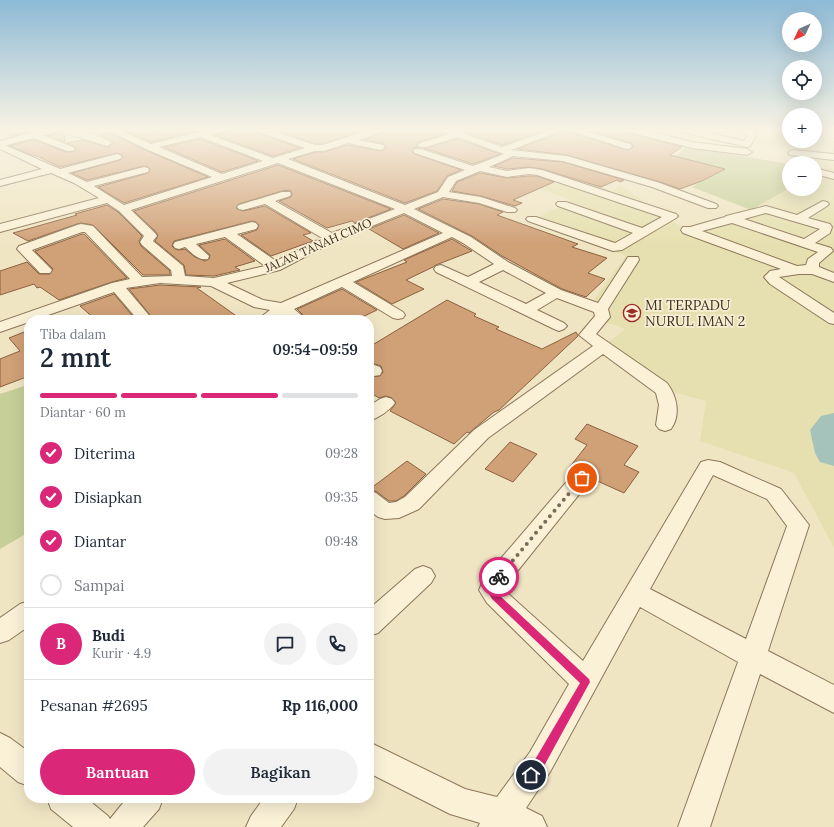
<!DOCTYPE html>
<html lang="id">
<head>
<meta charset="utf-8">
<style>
	:root { --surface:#fff; --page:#f2f2f3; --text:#1f2937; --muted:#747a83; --line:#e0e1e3; --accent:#db2777 }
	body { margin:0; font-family:Lora,serif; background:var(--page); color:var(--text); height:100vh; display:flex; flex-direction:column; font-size:15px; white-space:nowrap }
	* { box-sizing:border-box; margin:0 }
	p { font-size:13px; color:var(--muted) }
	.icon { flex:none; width:22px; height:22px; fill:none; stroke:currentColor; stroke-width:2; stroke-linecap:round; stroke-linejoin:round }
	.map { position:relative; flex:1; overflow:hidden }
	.panel { position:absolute; left:24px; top:315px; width:350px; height:488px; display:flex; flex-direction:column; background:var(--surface); border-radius:16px; box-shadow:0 4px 16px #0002 }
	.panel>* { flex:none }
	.needle { width:26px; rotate:226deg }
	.tools { position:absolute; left:782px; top:12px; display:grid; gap:8px }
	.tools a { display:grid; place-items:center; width:40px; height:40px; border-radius:50%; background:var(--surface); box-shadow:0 4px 16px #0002; font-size:20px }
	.pin { position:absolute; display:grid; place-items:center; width:34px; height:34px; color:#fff; margin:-17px; border:2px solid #fff; border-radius:50%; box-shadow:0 1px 4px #0007 }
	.courier { position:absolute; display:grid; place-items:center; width:40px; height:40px; margin:-20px; border:3px solid #db2777; border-radius:50%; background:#fff; color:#222; box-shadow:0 1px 5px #0007 }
	.summary em { font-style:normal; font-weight:600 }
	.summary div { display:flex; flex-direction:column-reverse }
	.summary { display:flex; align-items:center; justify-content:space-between; height:68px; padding:0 16px }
	h1 { font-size:26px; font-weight:600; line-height:30px }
	.bar { display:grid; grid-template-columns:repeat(4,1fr); gap:6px 4px; align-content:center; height:48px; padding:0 16px }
	.bar i { height:5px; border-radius:3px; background:var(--line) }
	.bar .active { background:var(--accent) }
	.bar p { grid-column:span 4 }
	.line { display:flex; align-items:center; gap:10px; padding:0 16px; border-top:1px solid var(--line) }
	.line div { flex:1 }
	.round { display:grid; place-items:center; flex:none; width:42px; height:42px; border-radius:21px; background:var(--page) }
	ol { padding:0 16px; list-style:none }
	li { display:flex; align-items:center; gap:12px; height:44px }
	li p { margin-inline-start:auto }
	li .icon { padding:4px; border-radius:50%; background:var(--accent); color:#fff; stroke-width:4 }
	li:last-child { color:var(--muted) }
	li i { width:22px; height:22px; border:2px solid var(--line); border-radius:50% }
	.action { display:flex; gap:8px; margin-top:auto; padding:8px 16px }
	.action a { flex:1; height:46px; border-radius:24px; background:var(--accent); color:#fff; font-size:16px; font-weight:600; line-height:46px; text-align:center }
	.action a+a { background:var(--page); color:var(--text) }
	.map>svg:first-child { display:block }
</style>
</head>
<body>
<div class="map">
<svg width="834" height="827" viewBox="0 0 834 827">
	<rect width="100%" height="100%" fill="#f0e5c3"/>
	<path fill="#e6e0b0" d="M758 130 789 135V141H815V138L834 141V548L794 473 700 441 706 401 658 388 602 347 625 329 595 318 592 302 626 256 530 222 571 200 515 180 543 169 612 191 621 186 676 224 698 232 745 214 786 190 789 176V189H815V163H792L794 149 754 142Z"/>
	<path fill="#c6cf97" d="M686 147 789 164V176L786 190 751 210 692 187 720 172 672 159Z
		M24 386 29 393V532L0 549V394Z"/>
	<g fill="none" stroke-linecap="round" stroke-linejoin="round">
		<path fill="#a6c3bb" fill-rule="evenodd" d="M834 413V466L820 462 815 453 810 430 821 416Z"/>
	</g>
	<path fill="#d0a077" stroke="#8c603e" d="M0 129H38L13 136 0 131Z
		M126 129H154V132L155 133 166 129H206L151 142 122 130Z
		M228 129H254L256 132 300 148 273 156 215 135 226 132Z
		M272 129H367L323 144H315Z
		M386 129H438L445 134 420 142 416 145 418 148H414L412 152 415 154 461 170 447 176 437 191 405 203 293 159 315 152H324L348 145 380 151 386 148 384 144 364 140 384 132Z
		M456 129H548L502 145Z
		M583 129H622L625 132 682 147 670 155 725 169 702 181 680 189 660 182 567 155 517 149 565 131 627 150 631 149 634 146 630 143Z
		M61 131 64 133 65 142 48 136Z
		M110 133 145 150 208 177 124 203 98 187 148 173 150 169 148 167 144 166 87 180 72 173 120 160 123 156 117 153 60 167 41 158H43L32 155 10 146 34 140 66 152H73L76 148 67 143 82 140 108 147 113 143 100 135Z
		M200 139 258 161 222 172 164 147Z
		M458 139 500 154 473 164 424 148Z
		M513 158 563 162 624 180 620 182 617 180 601 187 542 169 529 167 507 169 494 166Z
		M278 165 391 209 355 223 352 221 327 228 279 201 291 197 292 193 290 190 282 191 239 204 236 208 243 211 265 206 311 233 303 235 313 241 271 256 241 235 257 230 259 225 256 222 252 221 174 241 172 246 175 249 179 250 185 249 195 257 205 261 209 259 210 255 199 245 225 239 255 261 235 267 240 270 214 276 186 275 184 265 155 241 158 236 156 232 134 211Z
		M480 173 507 178 529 176H537L554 182 513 200 522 203 515 206 481 196 452 191 457 182Z
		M443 199 479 204 503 212 497 215 578 244 572 247 607 258 588 273 605 279 586 297 562 289 502 256 472 236 418 209Z
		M107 205 118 212 142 236 139 241 141 246 170 271V275H143L93 225 81 223 77 224 28 241 13 233 77 215 75 214Z
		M404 215 439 233 403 249 369 229Z
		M82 234H84L127 278 112 282 59 300 40 287 37 288 34 284 0 295V271L27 262 39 274H50L53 269 35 251Z
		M452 239 472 251 436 265 433 267 406 280 424 289 392 304 356 282 407 262 404 260Z
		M160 285 201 287 197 288 242 320H154L129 289Z
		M342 289 377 310 356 320H308L297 309Z
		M114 294 136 320H96L80 306Z
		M447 300 476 314 474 316 499 327 496 329 542 349 576 332 578 336 499 410 494 412 469 433 467 432 454 444 390 411 396 403 392 398 386 396 379 398 369 392V377L380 376 383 372 381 366 369 362V347Z
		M29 330V376L0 387V359L20 351 9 338Z
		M587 424 638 446 624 465 639 472 624 493 593 479V476L589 471 582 469 575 470 569 468 587 445 575 439Z
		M510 442 537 454 513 482 485 469Z
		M407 461 426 474 404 496 396 501H389L377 492 370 489Z"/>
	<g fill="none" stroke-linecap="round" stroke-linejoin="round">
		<defs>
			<path id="lane" d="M159 129H165L155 132V130Z"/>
			<path id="street" d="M60 129C71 129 104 135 112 143L107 146 104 145 72 135Z
				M105 129H116L151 144 212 129H227L226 131 210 135 273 158 305 148 256 131 255 129H267L315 145H323L372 129H385L384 131 358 140 383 145 385 147 383 149 380 150 348 143 324 151H315L288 159 405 205 438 192 448 177 465 170 415 153 413 151 415 149H421L473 166 504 154 458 137 426 147H420L418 145 420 143 449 134 439 129H451L502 147 553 129H578L630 144 632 146 630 148 627 149 565 129 511 150 567 156 660 183 716 204 718 206 716 208H708L652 187 563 161 513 156 489 167 507 171 529 168 542 170 676 214 678 216 676 218 622 250 613 251 528 221 526 219 528 217H536L615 243 633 233 558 206 556 204 558 202H566L642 228 662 217 537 175 529 174 507 177 480 171 456 181 449 192 481 197 515 208 517 210 515 212H507L479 203 443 197 414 209 471 237 508 262 561 290 598 303 628 257H638L639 260 608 309 610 317 596 334 667 383C677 396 681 415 671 429L665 431 659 429 656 425 659 405 656 393 603 354 488 438 419 509 399 518 385 519 378 517 369 510V490L376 493 389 503 396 502 405 497 474 430 593 346 579 335 595 316 594 312 557 298 537 310 564 323 567 326 564 329 559 331 554 329 436 272 434 269 436 266 441 265 468 277 494 264 463 243 452 237 353 282 403 312 405 315 403 318 398 319 393 318 342 287 294 309 307 320H290L283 315 274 320H257L270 310 254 307 211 286 160 283 126 288 153 320H138L114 292 34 320H29V322L0 332V322L112 283 130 279 85 232H82L32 250 52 270 50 273H40L17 249 19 246 77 225 81 224 93 226 142 277 172 276 171 270 142 245 140 242 144 236 119 211 107 203 0 232V224L99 198 74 183 51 173 0 186V180L42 169 0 149V143L60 169 117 154 120 155 122 157 120 159 68 173 87 182 144 167 148 168 149 170 148 172 94 186 124 205 212 177 146 149ZM200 137 263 161 222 174 159 147ZM278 163 395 209 332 233 275 201 290 196 291 194 290 192H282L239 205 237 207 239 209 243 210 265 204 322 238 276 261 237 234 256 229 258 226 256 223 252 222 175 242 173 245 175 248 179 249 185 247C192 253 198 261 208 259L209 256 196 244 225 237 265 266 214 278 185 276 183 266 153 241 157 236 155 233 131 210ZM404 213 443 233 281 303 263 300 227 283 280 270 335 241ZM503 270 546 293 526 304 479 282Z
				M624 129H639L692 142 747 149 752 152 747 155 692 148 625 131Z
				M677 129H693L744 141 748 135 735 129H747L757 134 750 146 747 147 678 131Z
				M34 132 73 147 75 149 73 151H67L31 137 30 135 31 133Z
				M793 150 834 154V160L790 155 788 153 790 151Z
				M815 168 834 173V179L815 174Z
				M823 201 827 202 829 204 827 206 808 218 830 224 832 227 830 233 815 243 831 248 833 251 819 263V267L834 273V282L812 274H799L779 277 834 313V324L829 323 770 284 764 277 770 271 781 269 683 233 681 230 683 227H690L725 217 726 216 766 206 797 215ZM766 213 820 229 804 239 744 219ZM732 223 818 252 808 259 806 265 797 266 702 231Z
				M369 363 380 367 382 371 380 375 374 376 369 375Z
				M386 397 392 399 395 403C389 411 378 418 369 421V406L380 399Z
				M708 460 720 462 781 489 809 525 768 651 834 685V713L760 674 710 827H678L738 662 640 607 550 772 526 808 542 816 547 827H478L480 823 450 814 369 773V742L465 789 497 797 530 752 569 684 487 603 479 590 485 577 575 472 582 470 589 472 592 477 589 482 503 589 583 661 701 462ZM713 475 767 499 787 526 746 639 650 589Z
				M423 566 431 569 435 576 431 583 378 633 369 636V609L415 569Z
				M29 601V626L9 640 0 643V618L20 604Z
				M0 733 10 738 29 752V786L18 782 0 767Z
				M47 798H86L108 816 110 819 127 798H163L159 809 143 827H73L51 809Z
				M264 798H298L294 809 281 827H246L251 816Z"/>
			<path id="secondary" d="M44 129H61L60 131 0 147V141Z"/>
		</defs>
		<use href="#lane" stroke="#8c7659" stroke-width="2"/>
		<use href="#street" stroke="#8c7659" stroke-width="2"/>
		<use href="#secondary" stroke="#6d573c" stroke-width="2"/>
		<use href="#lane" fill="#faf1d7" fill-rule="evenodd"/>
		<use href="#street" fill="#faf1d7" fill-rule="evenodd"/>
		<use href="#secondary" fill="#faf1d7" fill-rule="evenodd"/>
	</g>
	<linearGradient id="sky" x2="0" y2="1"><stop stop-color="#8dbad6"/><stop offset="0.53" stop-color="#f8f3e4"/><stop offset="1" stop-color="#f8f3e4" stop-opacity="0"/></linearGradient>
	<rect width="834" height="245" fill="url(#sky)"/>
	<path fill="#db2777" d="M499 573 503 577 495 589 498 594 589 679 590 682 544 766 535 779 531 781 527 779 526 775 580 683 492 599 487 590C489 583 492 575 499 573Z"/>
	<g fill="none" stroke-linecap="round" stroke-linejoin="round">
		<path stroke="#7a6d58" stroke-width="4" stroke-dasharray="0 7.2" d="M499 577 582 478"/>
	</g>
	<defs>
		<symbol id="school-ring" viewBox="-11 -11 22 22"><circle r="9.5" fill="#f7eed3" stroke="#9e2a26" stroke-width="1.5"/><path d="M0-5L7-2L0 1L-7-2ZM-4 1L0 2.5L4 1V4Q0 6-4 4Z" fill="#9e2a26"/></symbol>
	</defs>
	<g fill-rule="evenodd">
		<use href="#school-ring" x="622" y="303" width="20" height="20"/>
	</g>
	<g text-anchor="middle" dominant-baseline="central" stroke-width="3.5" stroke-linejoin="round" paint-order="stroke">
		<g font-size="12" fill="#3b2d1e" stroke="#f7eed3">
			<text transform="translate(318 245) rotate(-24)">JALAN TANAH CIMO</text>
		</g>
		<g font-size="14" fill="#3b2d1e" stroke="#f7eed3" text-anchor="start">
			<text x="645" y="305">MI TERPADU<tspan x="645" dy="16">NURUL IMAN 2</tspan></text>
		</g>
	</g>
</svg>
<div class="tools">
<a><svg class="needle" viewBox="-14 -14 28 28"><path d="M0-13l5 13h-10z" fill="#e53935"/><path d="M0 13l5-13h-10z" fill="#747a83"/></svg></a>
<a><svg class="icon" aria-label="locate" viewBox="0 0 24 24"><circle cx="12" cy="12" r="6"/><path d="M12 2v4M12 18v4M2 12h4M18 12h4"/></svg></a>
<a>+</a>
<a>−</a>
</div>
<div class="pin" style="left:582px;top:478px;background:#ea580c"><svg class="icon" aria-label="bag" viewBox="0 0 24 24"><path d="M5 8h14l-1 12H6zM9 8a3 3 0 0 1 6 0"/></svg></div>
<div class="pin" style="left:531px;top:775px;background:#1f2937"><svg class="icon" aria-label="home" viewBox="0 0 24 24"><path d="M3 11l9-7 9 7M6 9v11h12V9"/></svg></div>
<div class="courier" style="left:499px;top:577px"><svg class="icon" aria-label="bike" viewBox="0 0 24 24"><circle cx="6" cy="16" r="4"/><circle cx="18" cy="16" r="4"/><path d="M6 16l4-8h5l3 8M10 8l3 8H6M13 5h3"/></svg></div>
<section class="panel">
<div class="summary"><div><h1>2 mnt</h1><p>Tiba dalam</p></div><em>09:54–09:59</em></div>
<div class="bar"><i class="active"></i><i class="active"></i><i class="active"></i><i></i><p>Diantar · 60 m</p></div>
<ol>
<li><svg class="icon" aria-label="check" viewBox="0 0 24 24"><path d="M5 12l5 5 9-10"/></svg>Diterima<p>09:28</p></li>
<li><svg class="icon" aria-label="check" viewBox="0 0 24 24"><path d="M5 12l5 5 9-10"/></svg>Disiapkan<p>09:35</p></li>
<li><svg class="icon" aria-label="check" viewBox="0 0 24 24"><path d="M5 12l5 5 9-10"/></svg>Diantar<p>09:48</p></li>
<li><i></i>Sampai</li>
</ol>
<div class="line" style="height:72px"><b class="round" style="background:var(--accent);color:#fff">B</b><div><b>Budi</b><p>Kurir · 4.9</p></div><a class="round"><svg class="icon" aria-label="chat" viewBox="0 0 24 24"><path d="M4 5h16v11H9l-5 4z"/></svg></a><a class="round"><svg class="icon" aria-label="phone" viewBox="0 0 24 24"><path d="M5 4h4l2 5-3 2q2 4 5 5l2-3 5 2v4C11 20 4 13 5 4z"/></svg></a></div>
<div class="line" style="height:52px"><div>Pesanan #2695</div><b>Rp 116,000</b></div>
<div class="action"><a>Bantuan</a><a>Bagikan</a></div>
</section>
</div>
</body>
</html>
